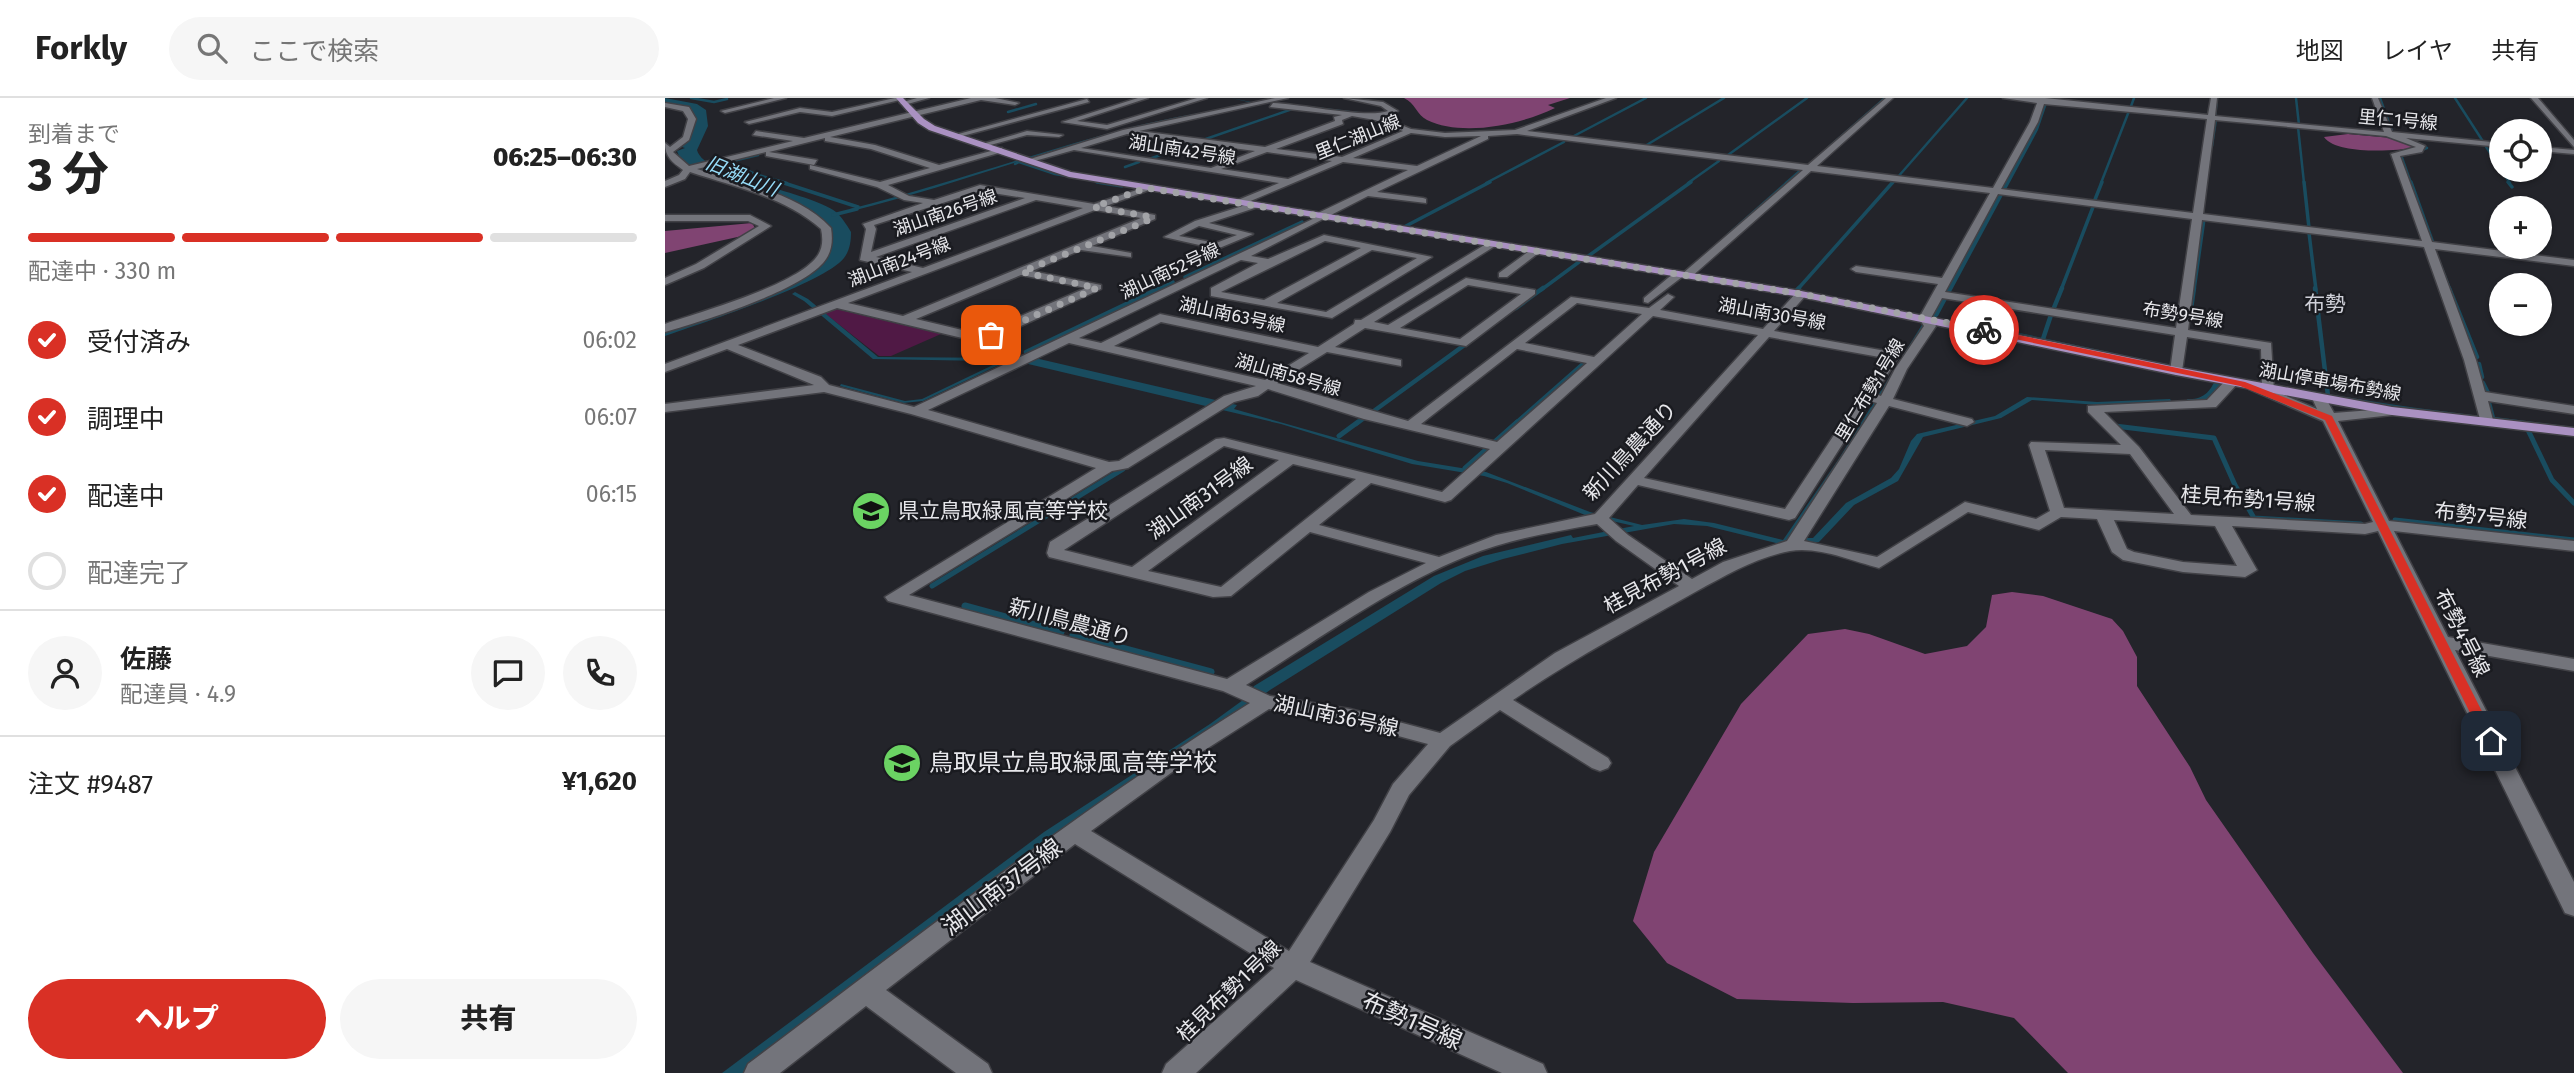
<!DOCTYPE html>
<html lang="ja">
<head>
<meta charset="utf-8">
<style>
	:root { --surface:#fff; --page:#f6f6f6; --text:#222; --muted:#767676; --line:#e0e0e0; --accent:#d93025 }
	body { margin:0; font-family:"Fira Sans","Noto Sans JP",sans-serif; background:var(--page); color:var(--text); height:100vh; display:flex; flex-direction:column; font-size:26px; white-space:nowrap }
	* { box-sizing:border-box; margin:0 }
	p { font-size:23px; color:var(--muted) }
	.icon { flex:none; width:38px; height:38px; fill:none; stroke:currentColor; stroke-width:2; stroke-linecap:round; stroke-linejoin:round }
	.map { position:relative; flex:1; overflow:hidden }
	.panel { display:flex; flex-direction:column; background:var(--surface); width:665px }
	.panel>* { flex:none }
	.fabs { position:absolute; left:1824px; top:21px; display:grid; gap:14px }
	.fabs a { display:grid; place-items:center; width:63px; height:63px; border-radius:50%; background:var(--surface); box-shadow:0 2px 5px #0004; font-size:35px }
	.pin { position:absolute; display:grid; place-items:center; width:60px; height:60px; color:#fff; margin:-30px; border-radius:14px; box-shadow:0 4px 10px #0006 }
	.courier { position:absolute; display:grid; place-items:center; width:70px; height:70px; margin:-35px; border:5px solid #d93025; border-radius:50%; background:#fff; color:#222; box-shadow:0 2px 9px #0007 }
	.overview em { font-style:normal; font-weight:800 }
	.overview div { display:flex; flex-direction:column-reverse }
	.overview { display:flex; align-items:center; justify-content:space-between; height:119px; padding:0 28px }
	h1 { font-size:46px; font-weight:800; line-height:52px }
	.bar { display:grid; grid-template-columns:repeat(4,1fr); gap:10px 7px; align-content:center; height:84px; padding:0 28px }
	.bar i { height:9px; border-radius:5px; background:var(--line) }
	.bar .active { background:var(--accent) }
	.bar p { grid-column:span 4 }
	.line { display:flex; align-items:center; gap:18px; padding:0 28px; border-top:2px solid var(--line) }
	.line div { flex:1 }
	.round { display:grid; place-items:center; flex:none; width:74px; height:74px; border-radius:37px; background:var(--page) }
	ol { padding:0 28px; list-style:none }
	li { display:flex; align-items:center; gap:21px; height:77px }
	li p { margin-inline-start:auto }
	li .icon { padding:7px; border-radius:50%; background:var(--accent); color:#fff; stroke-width:4 }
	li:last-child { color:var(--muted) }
	li i { width:38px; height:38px; border:4px solid var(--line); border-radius:50% }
	.button { display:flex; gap:14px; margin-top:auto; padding:14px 28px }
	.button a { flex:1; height:80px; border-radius:42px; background:var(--accent); color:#fff; font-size:28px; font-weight:800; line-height:80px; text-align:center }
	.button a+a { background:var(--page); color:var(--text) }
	header { display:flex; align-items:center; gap:42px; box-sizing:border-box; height:98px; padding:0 35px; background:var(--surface); border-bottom:2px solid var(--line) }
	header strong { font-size:33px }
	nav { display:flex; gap:38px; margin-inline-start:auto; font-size:24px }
	.search { width:490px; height:63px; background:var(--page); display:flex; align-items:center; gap:18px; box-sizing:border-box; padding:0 24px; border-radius:38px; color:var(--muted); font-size:26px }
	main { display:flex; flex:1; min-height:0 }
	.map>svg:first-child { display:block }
</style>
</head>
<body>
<header>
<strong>Forkly</strong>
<div class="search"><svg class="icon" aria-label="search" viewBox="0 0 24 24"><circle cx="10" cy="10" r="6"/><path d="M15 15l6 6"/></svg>ここで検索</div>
<nav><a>地図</a><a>レイヤ</a><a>共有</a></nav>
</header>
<main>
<section class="panel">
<div class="overview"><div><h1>3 分</h1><p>到着まで</p></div><em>06:25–06:30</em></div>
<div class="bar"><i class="active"></i><i class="active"></i><i class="active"></i><i></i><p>配達中 · 330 m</p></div>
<ol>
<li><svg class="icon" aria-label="check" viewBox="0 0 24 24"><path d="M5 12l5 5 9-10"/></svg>受付済み<p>06:02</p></li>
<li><svg class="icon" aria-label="check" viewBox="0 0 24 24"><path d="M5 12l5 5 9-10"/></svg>調理中<p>06:07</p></li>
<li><svg class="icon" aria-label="check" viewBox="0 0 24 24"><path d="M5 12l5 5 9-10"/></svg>配達中<p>06:15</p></li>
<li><i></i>配達完了</li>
</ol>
<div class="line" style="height:126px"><a class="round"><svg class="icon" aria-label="person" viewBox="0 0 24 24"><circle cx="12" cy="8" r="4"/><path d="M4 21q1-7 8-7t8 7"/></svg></a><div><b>佐藤</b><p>配達員 · 4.9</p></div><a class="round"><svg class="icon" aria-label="chat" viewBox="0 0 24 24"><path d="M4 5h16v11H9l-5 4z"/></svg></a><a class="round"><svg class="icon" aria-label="phone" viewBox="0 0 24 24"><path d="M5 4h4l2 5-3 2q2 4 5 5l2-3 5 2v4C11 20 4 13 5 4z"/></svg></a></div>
<div class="line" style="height:91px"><div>注文 #9487</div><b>¥1,620</b></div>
<div class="button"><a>ヘルプ</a><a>共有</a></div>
</section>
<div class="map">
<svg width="1909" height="975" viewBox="0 0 1909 975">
	<rect width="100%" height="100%" fill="#23242a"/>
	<path fill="#501945" d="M171 211 276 236 226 258H214L158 214Z"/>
	<path fill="#804472" d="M739 0H905L883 7 890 10C855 27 797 39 762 22 752 17 750 5 739 0Z
		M1683 36 1727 40 1749 47V50C1729 53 1672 57 1659 39Z
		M87 125 90 130 77 138 0 155V133Z
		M1347 494 1378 498 1447 521 1458 533 1472 559V588L1525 669 1541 702 1648 855 1738 975H1403L1349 920 1278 904 1188 905 1072 901 1002 865 968 823 989 754 1076 606 1143 536 1180 531 1204 536 1260 556 1302 548 1321 529 1327 497Z"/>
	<path fill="#194c5f" d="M0 0 32 6 41 12 43 28 32 52C39 80 144 93 171 114 175 117 182 127 186 134 186 143 185 152 179 160 158 186 37 225 0 238V231L81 201 157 165 165 130C132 90 61 88 16 63L12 53 20 50 17 49 29 31V18L24 11 0 6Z
		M566 0 596 6C526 19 455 33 387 53 320 74 255 96 187 113L185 111C280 87 372 54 467 29 507 19 548 13 588 5Z
		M1381 0H1384L1373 32 1273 218 1263 226 1134 440H1148L1181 405 1226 380 1234 371 1246 343 1252 336 1330 318 1362 299 1432 304 1505 301 1507 304 1433 307 1367 302 1336 320 1258 339 1233 383 1189 407 1154 444 1111 445 1042 428 1009 426 897 446 838 461 800 473 776 485 605 592 84 975H57L379 734 545 626 578 602 589 588 769 478 818 458 906 437 908 440 969 428 920 417 842 385 819 378 747 366 616 326 359 265 336 266 258 303 238 305 175 288 176 286 240 303 257 301 330 266 323 263 208 261 139 203 127 196 130 194 143 201 213 259 370 260 572 307 569 311 753 363 821 374 925 414 977 427 1019 421 1049 425 1118 442 1173 362 1258 225 1269 216 1370 30Z
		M1282 220C1463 257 1642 299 1825 319L1821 300H1825L1830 319 1909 329V331L1714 308 1561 280 1544 302 1523 304 1522 301C1539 302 1546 293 1552 278Z"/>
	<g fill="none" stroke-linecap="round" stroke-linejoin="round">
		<path stroke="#194c5f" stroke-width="2.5" d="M26 0 49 4 62 1
			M1631 0 1634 27
			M1715 0 1728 36
			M1790 0 1819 45
			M623 7 692 15
			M1465 11 1469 0
			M343 14 371 6
			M1550 19 1552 0
			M1633 29 1639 85
			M749 35 778 38
			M907 39 981 0
			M1743 42 1762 50 1751 54
			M513 43 537 46
			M535 43 633 9
			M1820 47 1836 72
			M980 48 1059 0
			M1547 48 1551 21
			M1164 49 1220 0
			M1740 55 1736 57 1746 85
			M1063 57 1142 0
			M678 59 694 52
			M484 61 528 46
			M64 64 90 76 122 85
			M64 64 93 57
			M350 66 354 64 390 76 442 85
			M460 69 474 64
			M1836 72 1845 85
			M1232 80 1302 0
			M821 85 899 44
			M1023 85 1054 63
			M1121 85 1137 71
			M1227 85 1229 83
			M1436 85 1464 13"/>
		<path stroke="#194c5f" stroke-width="3.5" d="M116 84 193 109
			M432 84 457 88
			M1639 84 1644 130
			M1746 84 1768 145
			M1843 84 1847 89
			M1429 104 1437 84
			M168 117 192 111
			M739 129 825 84
			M1644 135 1651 192
			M1063 137 1123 84
			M922 159 1026 84
			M1772 159 1785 192
			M520 179 637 124
			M492 192 508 184
			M876 192 914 164
			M1132 192 1228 84
			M1396 192 1428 109
			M1529 192 1539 121"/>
		<path stroke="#194c5f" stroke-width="4.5" d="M1650 190 1663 298
			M1784 190 1812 259
			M1132 192 1134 190
			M851 210 878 190
			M1388 212 1397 190
			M1525 218 1529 190
			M1378 241 1386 217
			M361 254 495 190
			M1814 266 1817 279
			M1818 285 1823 295
			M691 326 805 243
			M850 326 917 267"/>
		<path stroke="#194c5f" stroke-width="5" d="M1450 328 1549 340 1570 387 1589 420 1696 426
			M1863 332 1887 382 1909 405
			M674 338 693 324
			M800 370 852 324
			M1730 422 1909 442
			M267 488 458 371"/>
		<path stroke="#194c5f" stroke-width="7" d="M300 508 396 534
			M408 537 546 574"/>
		<defs>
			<path id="minor" d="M109 0H121L60 15 56 13Z
				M230 0 239 1 167 18 135 14 84 26 80 24 135 10 167 14Z
				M252 0H264L239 7 235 5Z
				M306 0H330L354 5 350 7 316 2 165 39 210 47 274 67 337 50V54L223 87 244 98 269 102 315 87 429 106 484 88V92L441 108 490 117V121L427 148 466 155V159L416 152 367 173 436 187V191L330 240 314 244 172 210 73 247 156 279 164 287 249 309 652 119 653 115 743 72 678 64 576 107 573 106V102L614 85 409 52 366 64 362 62 458 32 610 0H623L474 33 600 49 670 23 669 19 677 17 605 9 608 5C637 6 702 21 723 13L716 8 679 0 718 4 733 13 719 20 746 31 780 35 850 32 941 0H951L862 33 1143 67 1221 0H1228L1152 68 1328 90 1365 24 1372 5 1338 0H1380L1543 17 1546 0H1552L1550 18 1719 34 1707 0H1713L1727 34 1836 45V49L1741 40 1760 48 1757 54 1735 58 1767 144 1909 162V168L1770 151 1811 262 1820 294 1909 308V316L1823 303 1828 322 1826 325H1816L1799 262 1759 149 1537 122 1523 232 1606 245 1609 293 1652 311 1647 300 1654 296 1659 297 1669 315 1732 310 1734 313 1727 317 1673 323 1724 423 1909 443V453L1729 433 1783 539 1909 561V573L1790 552 1909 784V818L1900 815 1713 433 1700 436 1567 428 1592 472 1580 479 1518 474 1458 462 1447 454 1432 421 1396 419 1374 432 1303 414 1214 470C1187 463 1153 448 1125 453 1092 459 1061 477 1032 493 970 528 907 561 848 602L943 660 946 665 943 670 935 673 927 670 835 612 785 648 744 697 725 734 645 864 878 966 882 975H837L631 882 531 975H497L501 966 609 870 410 746 221 892 323 966 327 975H291L201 908 115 975H79L83 966C248 842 410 714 585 605L558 593 223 503 220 499 431 370 246 316 159 294 0 314V306L149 287 62 251 0 274V266L247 174 195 162 201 131 198 126 258 105 239 102 212 89 145 71V67L215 84 265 70 206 51 160 43V40L104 54 152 62 149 67 101 58V54L32 71C77 86 133 94 166 130 168 143 167 155 158 165 132 194 39 223 0 234V226C34 214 134 187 153 157 158 149 158 140 156 131 120 99 70 89 25 74L20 81 0 89V83L14 77 18 72C7 64 0 59 0 45L5 49 18 39 23 21 18 13 0 9V5L24 9 31 21 24 42 8 54 24 68 128 43 88 37 91 33 139 40ZM1379 6 1542 21 1528 115 1336 91 1373 24ZM687 18 710 22 738 33 677 59 611 51 678 26 677 22ZM1550 22 1721 38 1751 49 1726 56 1757 143 1538 116ZM746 35 780 39 816 38 752 68 688 60ZM462 36 590 53 546 70 416 50ZM852 36 1138 72 1017 176 1009 175 979 200V204L983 205 1017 179 1025 180 1146 73 1325 95 1277 180 1191 168 1186 171 1191 174 1273 186 1254 220 1259 228 1230 271 1216 298 1210 296 1234 258 1232 255 1109 233 1142 196 1136 193 1132 194 1098 231 995 212 1009 199 1003 196 984 210 906 199 743 323 612 285 662 254 736 268V262L670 249 700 230 801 248 870 196V192L801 180 723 227 709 224 830 148 831 146 826 143 696 222H690L689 226 653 249 495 216 436 245 414 240 576 162 593 165 546 190V198L667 220 767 159 659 137 603 161 586 158 703 98 761 105V101L758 100 712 94 823 41V38ZM602 54 667 63 623 81 556 71ZM315 93 360 100 206 154 211 131 209 127ZM1333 96 1527 121 1511 230 1280 194ZM371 102 418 110 258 170 211 159ZM430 112 476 120 238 218 183 205ZM660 143 696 150 599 202 556 194ZM707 152 752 160 661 214 612 205ZM356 177 421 190 314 236 251 221ZM803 187 856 196 795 241 735 230ZM1277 200 1510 237 1505 273 1511 277 1517 273 1522 239 1596 251 1597 289 1591 287 1584 291 1658 323 1708 424 1700 426 1526 417 1474 349 1439 314 1551 309 1574 284 1567 280 1562 281 1542 302 1423 308V314L1456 347 1366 344 1364 347 1385 413 1371 421 1300 404 1212 459 1139 443 1224 308 1302 328 1309 324 1307 321 1228 301 1242 271 1271 228 1266 220ZM912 205 977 216 929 259 860 245ZM988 218 1093 237 930 416 831 437 774 459 654 427 706 385 780 404 786 402ZM496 224 644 255 600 282 449 248ZM1104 239 1220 260 1120 411 979 380ZM404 245 591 288 559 298 454 363 444 364 263 312ZM852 251 922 265 832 344 756 326ZM603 291 699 321 825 351 777 394 559 340 551 341 385 444 382 455 384 459 548 499 566 498 645 434 761 465 704 494 562 581 244 497 447 373 463 370 569 304 593 298ZM1205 303 1212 305 1122 443 1058 464 1027 481 963 437 944 420 973 387 1124 422 1130 420ZM559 348 614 362 467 469 399 452ZM1380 352 1465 356 1509 416 1399 410ZM628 366 691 381 556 489 483 473ZM1449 422 1550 428 1572 468 1518 464 1469 454 1462 451ZM932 426 951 443 1014 488 890 555 775 635 685 611 605 598 581 587C649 544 727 488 802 458 844 441 888 434 932 426ZM604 611 685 625 763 646 728 686 709 722 624 853 426 733 521 664Z
				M473 0H483L412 23 442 27 532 0H542L442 31 397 24Z
				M1866 0H1873L1909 42V49Z
				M422 1 424 4 290 40 286 38Z
				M362 33 398 37 394 39 362 37 318 49 314 47Z
				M1874 49 1909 52V56L1874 53Z
				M590 104 593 105V109L544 125 588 136 552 151 499 139 530 123ZM534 128 572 137 551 145 514 138Z
				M0 117H85L106 128 39 170 0 187V180L31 166 94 128 83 123H0Z
				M867 151 876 153 842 179H834V175Z"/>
			<path id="major" d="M231 0H238L259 21 270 28 406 74 1136 193 1511 269 1727 309 1909 330V338L1727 317 1511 277 1136 199 404 79 264 32 253 25Z"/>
		</defs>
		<use href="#minor" stroke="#414146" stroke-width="3"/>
		<use href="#major" stroke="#414146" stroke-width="3"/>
		<use href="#minor" fill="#73747b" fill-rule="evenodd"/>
		<use href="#major" fill="#aa91c2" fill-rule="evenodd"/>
	</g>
	<path fill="#d93025" d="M1319 230 1580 284 1667 318 1832 643 1830 647H1821L1819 643 1660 322 1575 288 1316 234Z"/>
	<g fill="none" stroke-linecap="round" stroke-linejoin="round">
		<path stroke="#a2a3a7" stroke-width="7" stroke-dasharray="0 12.6" d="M326 237 432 190 357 174 484 122 487 119 429 109 481 90 1136 196 1319 232"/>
	</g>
	<defs>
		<symbol id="school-disc" viewBox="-11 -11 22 22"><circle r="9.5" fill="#6bd363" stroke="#1a1b20"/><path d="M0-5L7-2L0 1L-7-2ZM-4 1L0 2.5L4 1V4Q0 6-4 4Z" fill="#111"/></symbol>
	</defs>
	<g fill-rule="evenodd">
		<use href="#school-disc" x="184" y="391" width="44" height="44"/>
		<use href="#school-disc" x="215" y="643" width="44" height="44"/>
	</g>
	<g text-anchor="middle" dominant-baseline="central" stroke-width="5" stroke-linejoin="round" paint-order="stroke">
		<g font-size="18" fill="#e7e7eb" stroke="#1a1b20">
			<text transform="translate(1733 22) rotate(5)">里仁1号線</text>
			<text transform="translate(693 39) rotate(-22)">里仁湖山線</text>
			<text transform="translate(517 52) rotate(9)">湖山南42号線</text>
			<text transform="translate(280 115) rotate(-19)">湖山南26号線</text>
			<text transform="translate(234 164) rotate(-21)">湖山南24号線</text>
			<text transform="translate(505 173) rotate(-25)">湖山南52号線</text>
			<text transform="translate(1107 216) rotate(10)">湖山南30号線</text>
			<text transform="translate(567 217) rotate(12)">湖山南63号線</text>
			<text transform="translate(1518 217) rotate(9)">布勢9号線</text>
			<text transform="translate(623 277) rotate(16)">湖山南58号線</text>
			<text transform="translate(1665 284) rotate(10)">湖山停車場布勢線</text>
			<text transform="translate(1205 292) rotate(-59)">里仁布勢1号線</text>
		</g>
		<g font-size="19" font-style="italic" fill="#96dcf8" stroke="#1a1b20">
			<text transform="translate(77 78) rotate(22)">旧湖山川</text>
		</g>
		<g font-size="21" fill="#cfd0d8" stroke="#1a1b20">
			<text x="1660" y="206">布勢</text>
		</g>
		<g font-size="21" fill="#e7e7eb" stroke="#1a1b20">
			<text transform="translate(965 353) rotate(-47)">新川鳥農通り</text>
			<text transform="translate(535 400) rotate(-36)">湖山南31号線</text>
			<text transform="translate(1583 401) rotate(4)">桂見布勢1号線</text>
			<text transform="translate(1816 418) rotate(6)">布勢7号線</text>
			<text transform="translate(1000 478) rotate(-28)">桂見布勢1号線</text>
			<text transform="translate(405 524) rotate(15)">新川鳥農通り</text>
			<text transform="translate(1797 535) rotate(63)">布勢4号線</text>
			<text transform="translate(671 618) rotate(12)">湖山南36号線</text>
			<text transform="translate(564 893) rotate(-44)">桂見布勢1号線</text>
		</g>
		<g font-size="21" fill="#e7e7eb" stroke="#1a1b20" text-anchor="start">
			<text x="233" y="413">県立鳥取緑風高等学校</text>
		</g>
		<g font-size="24" fill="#e7e7eb" stroke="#1a1b20" text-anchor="start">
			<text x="264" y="665">鳥取県立鳥取緑風高等学校</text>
		</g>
		<g font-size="24" fill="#e7e7eb" stroke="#1a1b20">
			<text transform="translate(337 789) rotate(-37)">湖山南37号線</text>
			<text transform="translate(747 923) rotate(24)">布勢1号線</text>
		</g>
	</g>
</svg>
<div class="fabs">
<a><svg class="icon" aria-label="locate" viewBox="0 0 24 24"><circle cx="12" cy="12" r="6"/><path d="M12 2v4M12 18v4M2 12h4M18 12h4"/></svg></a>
<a>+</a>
<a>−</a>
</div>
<div class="pin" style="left:326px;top:237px;background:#ea580c"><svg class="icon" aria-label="bag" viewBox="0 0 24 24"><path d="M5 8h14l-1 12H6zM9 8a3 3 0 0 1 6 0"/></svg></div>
<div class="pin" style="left:1826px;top:643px;background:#1f2937"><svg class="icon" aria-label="home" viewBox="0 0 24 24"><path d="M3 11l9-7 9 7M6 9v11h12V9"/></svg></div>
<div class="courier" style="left:1319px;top:232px"><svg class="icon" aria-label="bike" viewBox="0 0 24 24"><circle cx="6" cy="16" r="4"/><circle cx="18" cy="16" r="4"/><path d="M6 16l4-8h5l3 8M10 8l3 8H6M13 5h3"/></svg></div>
</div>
</main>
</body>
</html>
